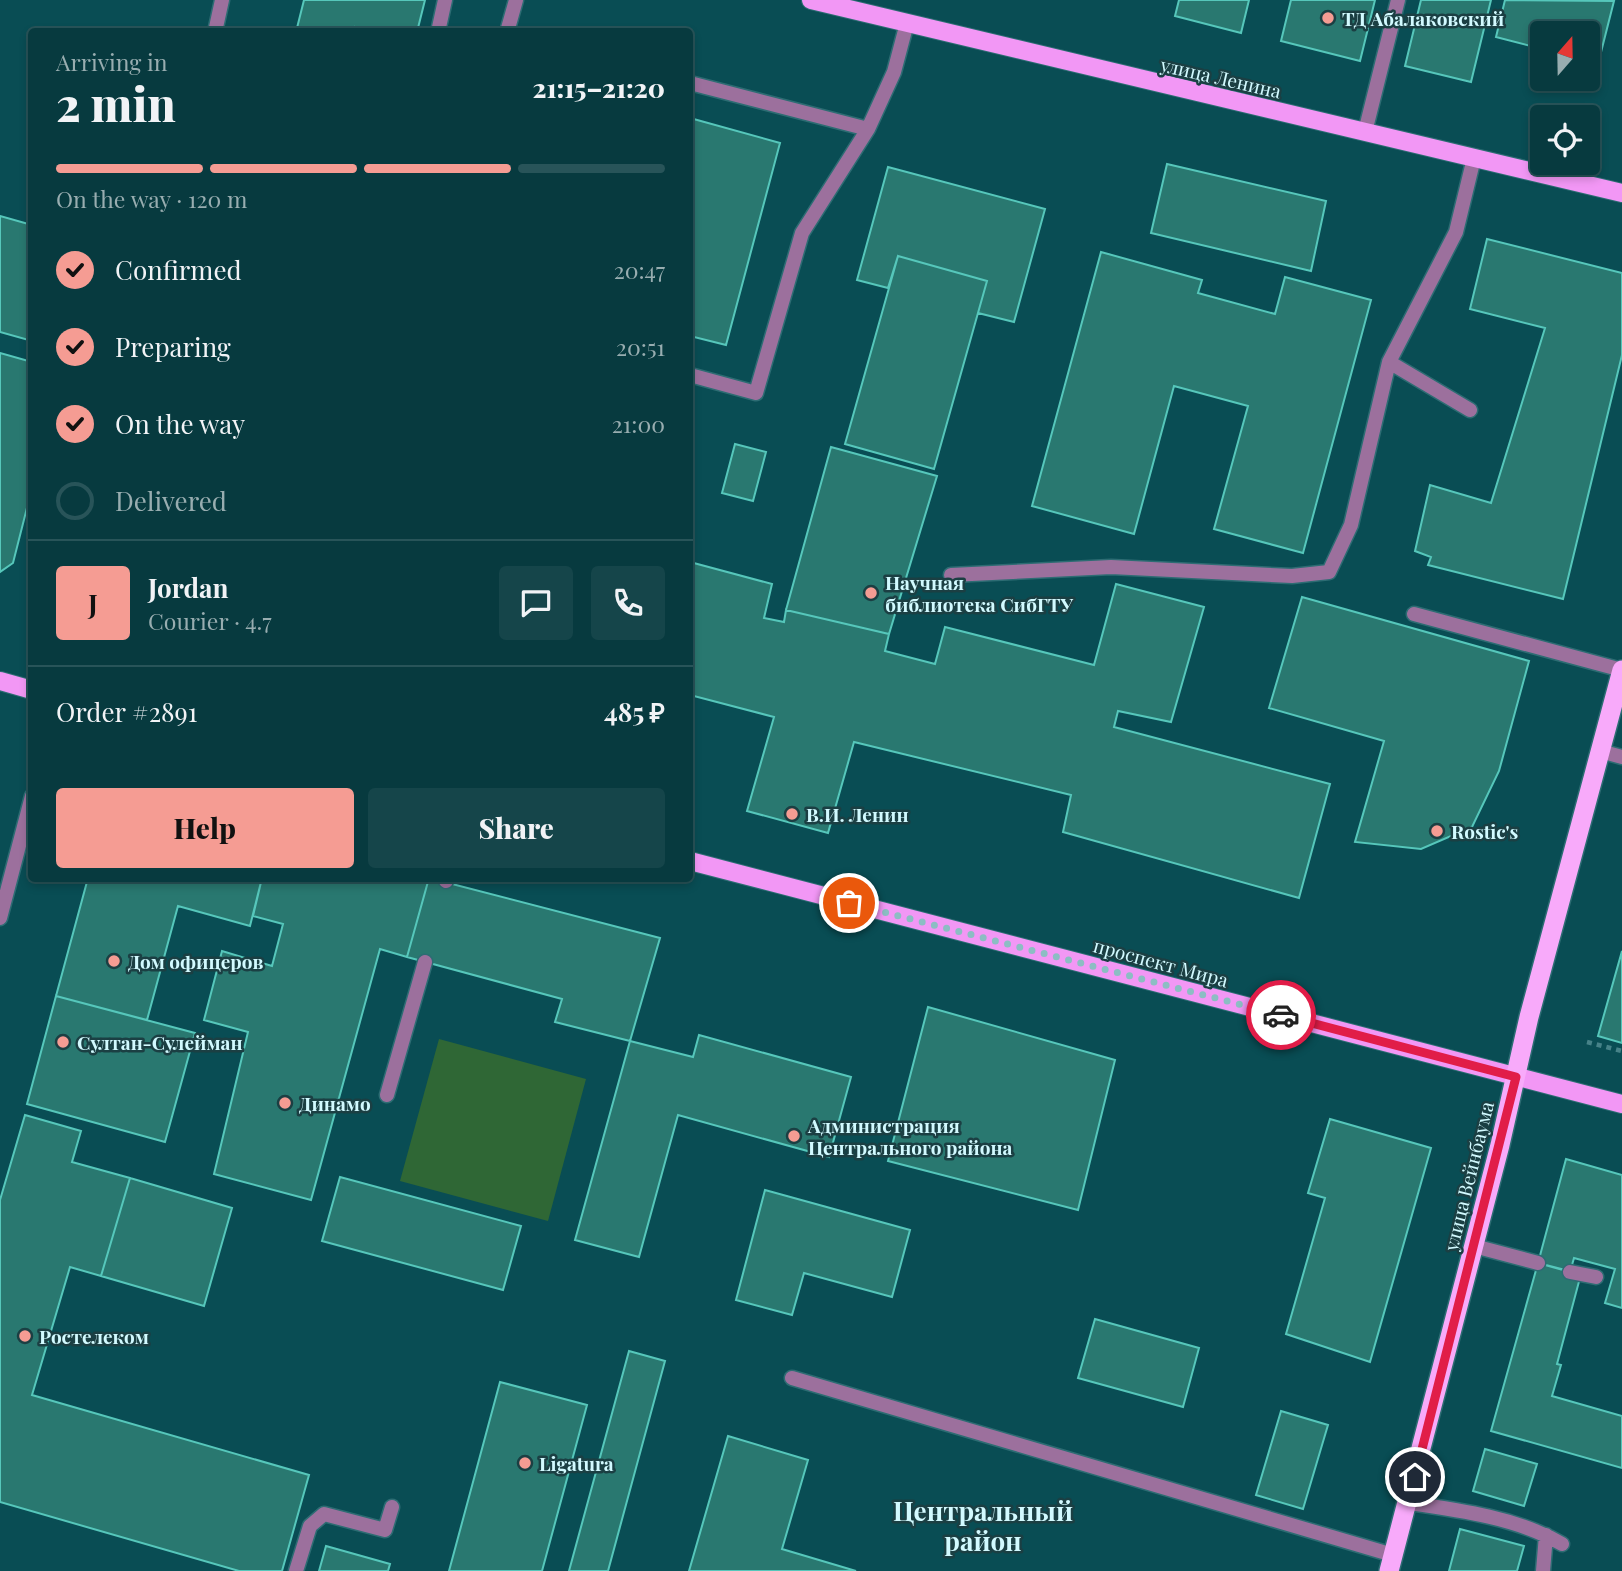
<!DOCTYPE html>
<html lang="en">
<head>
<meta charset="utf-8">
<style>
	:root { --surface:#073a3f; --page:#15454a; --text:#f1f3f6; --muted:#98adb0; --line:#285459; --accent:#f59c93 }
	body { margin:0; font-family:"Playfair Display",serif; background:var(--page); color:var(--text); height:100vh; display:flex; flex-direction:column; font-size:26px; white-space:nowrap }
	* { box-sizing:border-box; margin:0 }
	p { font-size:23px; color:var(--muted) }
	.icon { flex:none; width:38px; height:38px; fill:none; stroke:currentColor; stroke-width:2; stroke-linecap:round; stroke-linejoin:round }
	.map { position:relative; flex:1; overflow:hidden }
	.panel { position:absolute; left:28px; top:28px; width:665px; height:854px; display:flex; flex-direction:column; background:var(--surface); border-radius:7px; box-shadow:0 4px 10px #0003,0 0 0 2px var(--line) }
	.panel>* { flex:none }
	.needle { width:46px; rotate:20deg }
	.tools { position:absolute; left:1530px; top:21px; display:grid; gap:14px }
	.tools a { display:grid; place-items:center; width:70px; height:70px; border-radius:7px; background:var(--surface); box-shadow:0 4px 10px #0003,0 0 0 2px var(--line); font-size:35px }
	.pin { position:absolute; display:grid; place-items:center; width:60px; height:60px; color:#fff; margin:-30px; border:4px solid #fff; border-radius:50%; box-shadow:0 2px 7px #0007 }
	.courier { position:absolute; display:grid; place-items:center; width:70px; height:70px; margin:-35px; border:5px solid #e11d48; border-radius:50%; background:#fff; color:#222; box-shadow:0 2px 9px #0007 }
	.headline em { font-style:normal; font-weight:800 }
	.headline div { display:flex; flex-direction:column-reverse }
	.headline { display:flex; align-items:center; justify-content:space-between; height:119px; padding:0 28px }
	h1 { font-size:46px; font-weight:800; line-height:52px }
	.bar { display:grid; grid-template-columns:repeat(4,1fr); gap:10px 7px; align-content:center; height:84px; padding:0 28px }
	.bar i { height:9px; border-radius:5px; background:var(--line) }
	.bar .selected { background:var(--accent) }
	.bar p { grid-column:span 4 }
	.line { display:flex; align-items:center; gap:18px; padding:0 28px; border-top:2px solid var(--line) }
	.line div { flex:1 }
	.round { display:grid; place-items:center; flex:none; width:74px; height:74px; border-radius:7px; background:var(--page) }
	ol { padding:0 28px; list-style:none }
	li { display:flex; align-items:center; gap:21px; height:77px }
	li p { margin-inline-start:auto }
	li .icon { padding:7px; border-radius:50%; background:var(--accent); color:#111; stroke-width:4 }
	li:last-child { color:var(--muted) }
	li i { width:38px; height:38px; border:4px solid var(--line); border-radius:50% }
	.action { display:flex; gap:14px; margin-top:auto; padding:14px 28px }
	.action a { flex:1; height:80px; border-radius:7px; background:var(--accent); color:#111; font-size:28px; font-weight:800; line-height:80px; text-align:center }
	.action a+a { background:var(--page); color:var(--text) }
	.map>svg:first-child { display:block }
</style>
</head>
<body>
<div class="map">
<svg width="1622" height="1571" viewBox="0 0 1622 1571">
	<rect width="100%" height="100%" fill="#094d54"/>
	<path fill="#2f6735" d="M439 1039 586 1079 548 1221 400 1181Z"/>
	<path fill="#297870" stroke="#56c7bb" stroke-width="2" d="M304 0H425L417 32H373L355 27 354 32H296Z
		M1179 0H1249L1241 33 1175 16Z
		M1291 0H1375L1360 61 1281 41Z
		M1421 0H1491L1471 82 1405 66Z
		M1505 0 1614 1 1598 64 1587 61V33H1542V49L1496 37Z
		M690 118 780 143 726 345 690 336Z
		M1167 164 1326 201 1311 271 1151 233Z
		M888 167 1045 209 1014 322 978 313 987 281 898 256 888 288 857 280Z
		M0 216 32 225V341L0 332Z
		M1487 239 1622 273V355L1563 599 1428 565 1431 557 1415 551 1430 485 1491 503 1545 328 1470 309Z
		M1101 252 1202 280 1198 293 1275 314 1285 277 1371 300 1303 553 1214 529 1248 406 1174 386 1134 534 1032 506Z
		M898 256 987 281 934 469 845 444Z
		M0 353 32 362V488L13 563 0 572Z
		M735 444 766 452 753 501 722 493Z
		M831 447 937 476 889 634 786 610Z
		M690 562 772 584 764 618 784 622 786 610 889 634 885 651 935 664 945 627 1094 665 1116 584 1204 607 1171 722 1118 711 1114 727 1330 784 1299 898 1063 832 1071 795 854 742 828 833 747 811 774 717 690 695Z
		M1302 597 1529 661 1499 771 1472 827 1421 849 1355 842 1384 741 1269 708Z
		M88 878H262L250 926 178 906 147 1020 56 996Z
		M262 878H429L407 957 380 949 311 1200 214 1174 248 1032 204 1020 222 951 272 966 283 924 253 916Z
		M429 878 660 938 630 1041 555 1022 562 999 407 957Z
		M1622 951V1043L1598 1036Z
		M56 996 195 1033 165 1142 27 1104Z
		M928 1007 1115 1060 1078 1210 888 1161Z
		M699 1035 851 1077 829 1157 678 1115 639 1257 575 1240 630 1041 693 1057Z
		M25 1115 81 1131 72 1162 130 1178 101 1276 70 1267 32 1395 309 1475 282 1571H239L0 1502V1200Z
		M1330 1119 1431 1148 1370 1362 1286 1334 1325 1198 1308 1193Z
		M1566 1159 1622 1175V1308L1605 1303 1615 1269 1574 1258 1570 1272 1538 1263Z
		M340 1177 521 1226 503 1290 322 1241Z
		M130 1178 232 1208 204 1306 101 1276Z
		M765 1190 910 1230 892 1297 804 1273 792 1315 736 1300Z
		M1538 1263 1581 1274 1557 1364 1561 1365 1552 1396 1622 1416V1468L1491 1431Z
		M1095 1319 1199 1348 1183 1407 1078 1378Z
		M629 1351 665 1361 608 1571H569Z
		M500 1382 587 1405 542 1571H449Z
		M1281 1411 1328 1425 1303 1509 1256 1495Z
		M728 1436 808 1460 782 1549 856 1571H689Z
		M1485 1449 1537 1464 1524 1506 1473 1491Z
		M1460 1529 1524 1546 1517 1571H1449Z
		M326 1546 390 1564 388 1571H319Z"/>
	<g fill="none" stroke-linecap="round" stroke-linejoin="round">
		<defs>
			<path id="service" d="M438 32 445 0
				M507 32 516 0
				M690 83 868 129 894 72 907 23
				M1389 362 1470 410
				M690 375 756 393 802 233 868 129
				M951 575 1111 567 1292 576 1329 572 1351 525 1389 362 1456 232 1474 158
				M1414 614 1622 670
				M1600 751 1622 757
				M446 881 447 878
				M387 1095 425 962
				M1474 1246 1538 1263
				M1570 1272 1596 1277
				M792 1378 1393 1555
				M1409 1503C1459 1510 1518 1518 1562 1544
				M296 1571 310 1526 324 1514 385 1530 392 1507
				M1543 1571 1546 1535"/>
			<path id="minor" d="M1365 132 1398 0"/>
			<path id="tertiary" d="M215 32 222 0
				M0 918 32 796"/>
			<path id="primary" d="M811 0 1622 193
				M0 681 32 690
				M690 861 1622 1104"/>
			<path id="trunk" d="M1389 1571 1500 1145 1529 1017 1622 670"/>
		</defs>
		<use href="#service" stroke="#2d6c73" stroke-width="17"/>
		<use href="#minor" stroke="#2d6c73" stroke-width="17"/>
		<use href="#tertiary" stroke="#2d6c73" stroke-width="17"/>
		<use href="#primary" stroke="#2d6c73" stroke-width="20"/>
		<use href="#trunk" stroke="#2d6c73" stroke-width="22"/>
		<path stroke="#468288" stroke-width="4.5" stroke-dasharray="5 5" stroke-linecap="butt" d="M1587 1042 1622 1051"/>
		<use href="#service" stroke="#9c709d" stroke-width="14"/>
		<use href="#minor" stroke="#9c709d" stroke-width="14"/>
		<use href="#tertiary" stroke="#9c709d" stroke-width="14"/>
		<use href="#primary" stroke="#f297f5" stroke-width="18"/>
		<use href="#trunk" stroke="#f8aafa" stroke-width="19"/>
	</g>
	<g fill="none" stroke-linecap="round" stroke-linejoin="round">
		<path stroke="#8cbdc3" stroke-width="7" stroke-dasharray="0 12.6" d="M849 903 1281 1015"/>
		<path stroke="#e11d48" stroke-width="9" d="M1281 1015 1516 1077 1415 1477"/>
	</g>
	<g fill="#f59c93" stroke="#1b3f43" stroke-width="2.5">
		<circle cx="1328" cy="18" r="7"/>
		<circle cx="871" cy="593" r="7"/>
		<circle cx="792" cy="814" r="7"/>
		<circle cx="1437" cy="831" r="7"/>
		<circle cx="114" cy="961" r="7"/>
		<circle cx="63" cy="1042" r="7"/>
		<circle cx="285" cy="1103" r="7"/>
		<circle cx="794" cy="1136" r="7"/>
		<circle cx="25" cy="1336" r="7"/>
		<circle cx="525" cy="1463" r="7"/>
	</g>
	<g text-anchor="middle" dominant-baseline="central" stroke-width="5" stroke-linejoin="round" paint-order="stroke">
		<g font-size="19" font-weight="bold" fill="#d2faff" stroke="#1b3f43" text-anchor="start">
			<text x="1342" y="18">ТД Абалаковский</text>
			<text x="885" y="582">Научная<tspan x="885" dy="22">библиотека СибГТУ</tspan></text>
			<text x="806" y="814">В.И. Ленин</text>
			<text x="1451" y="831">Rostic's</text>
			<text x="128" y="961">Дом офицеров</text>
			<text x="77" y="1042">Султан-Сулейман</text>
			<text x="299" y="1103">Динамо</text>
			<text x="808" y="1125">Администрация<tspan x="808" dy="22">Центрального района</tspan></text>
			<text x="39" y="1336">Ростелеком</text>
			<text x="539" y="1463">Ligatura</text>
		</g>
		<g font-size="19" fill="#d2faff" stroke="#1b3f43">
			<text transform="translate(1221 77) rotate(13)">улица Ленина</text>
			<text transform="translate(1161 962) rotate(15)">проспект Мира</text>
			<text transform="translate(1468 1176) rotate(-76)">улица Вейнбаума</text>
		</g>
		<g font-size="26" font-weight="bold" fill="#d2faff" stroke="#1b3f43">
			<text x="983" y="1510">Центральный<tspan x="983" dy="30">район</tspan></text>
		</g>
	</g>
</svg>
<div class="tools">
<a><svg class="needle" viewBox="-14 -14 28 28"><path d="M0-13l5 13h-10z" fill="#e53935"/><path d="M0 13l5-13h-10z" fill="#98adb0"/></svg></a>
<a><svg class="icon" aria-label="locate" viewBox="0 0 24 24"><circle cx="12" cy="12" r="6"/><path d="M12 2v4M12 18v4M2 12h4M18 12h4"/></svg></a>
</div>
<div class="pin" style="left:849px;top:903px;background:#ea580c"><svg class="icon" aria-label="bag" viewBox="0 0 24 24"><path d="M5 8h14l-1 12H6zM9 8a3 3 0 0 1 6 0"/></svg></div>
<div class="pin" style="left:1415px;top:1477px;background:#1f2937"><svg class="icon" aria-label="home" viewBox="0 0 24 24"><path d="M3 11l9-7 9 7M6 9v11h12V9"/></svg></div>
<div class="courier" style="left:1281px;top:1015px"><svg class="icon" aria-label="car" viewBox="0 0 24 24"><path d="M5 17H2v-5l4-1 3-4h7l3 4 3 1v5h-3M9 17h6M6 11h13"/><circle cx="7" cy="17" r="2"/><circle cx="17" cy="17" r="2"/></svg></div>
<section class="panel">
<div class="headline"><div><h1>2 min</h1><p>Arriving in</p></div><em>21:15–21:20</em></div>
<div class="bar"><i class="selected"></i><i class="selected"></i><i class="selected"></i><i></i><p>On the way · 120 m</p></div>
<ol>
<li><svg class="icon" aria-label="check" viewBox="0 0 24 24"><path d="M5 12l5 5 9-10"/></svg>Confirmed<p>20:47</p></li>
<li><svg class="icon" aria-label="check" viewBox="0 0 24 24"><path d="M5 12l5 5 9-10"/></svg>Preparing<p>20:51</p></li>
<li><svg class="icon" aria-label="check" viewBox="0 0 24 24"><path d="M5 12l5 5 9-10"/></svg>On the way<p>21:00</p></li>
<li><i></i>Delivered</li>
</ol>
<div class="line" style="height:126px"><b class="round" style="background:var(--accent);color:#111">J</b><div><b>Jordan</b><p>Courier · 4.7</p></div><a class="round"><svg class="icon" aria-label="chat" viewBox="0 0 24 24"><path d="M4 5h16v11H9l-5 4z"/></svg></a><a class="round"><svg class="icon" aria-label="phone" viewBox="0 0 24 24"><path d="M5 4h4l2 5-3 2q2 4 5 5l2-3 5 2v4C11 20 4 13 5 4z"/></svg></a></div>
<div class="line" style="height:91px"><div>Order #2891</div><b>485 ₽</b></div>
<div class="action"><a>Help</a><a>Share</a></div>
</section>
</div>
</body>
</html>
